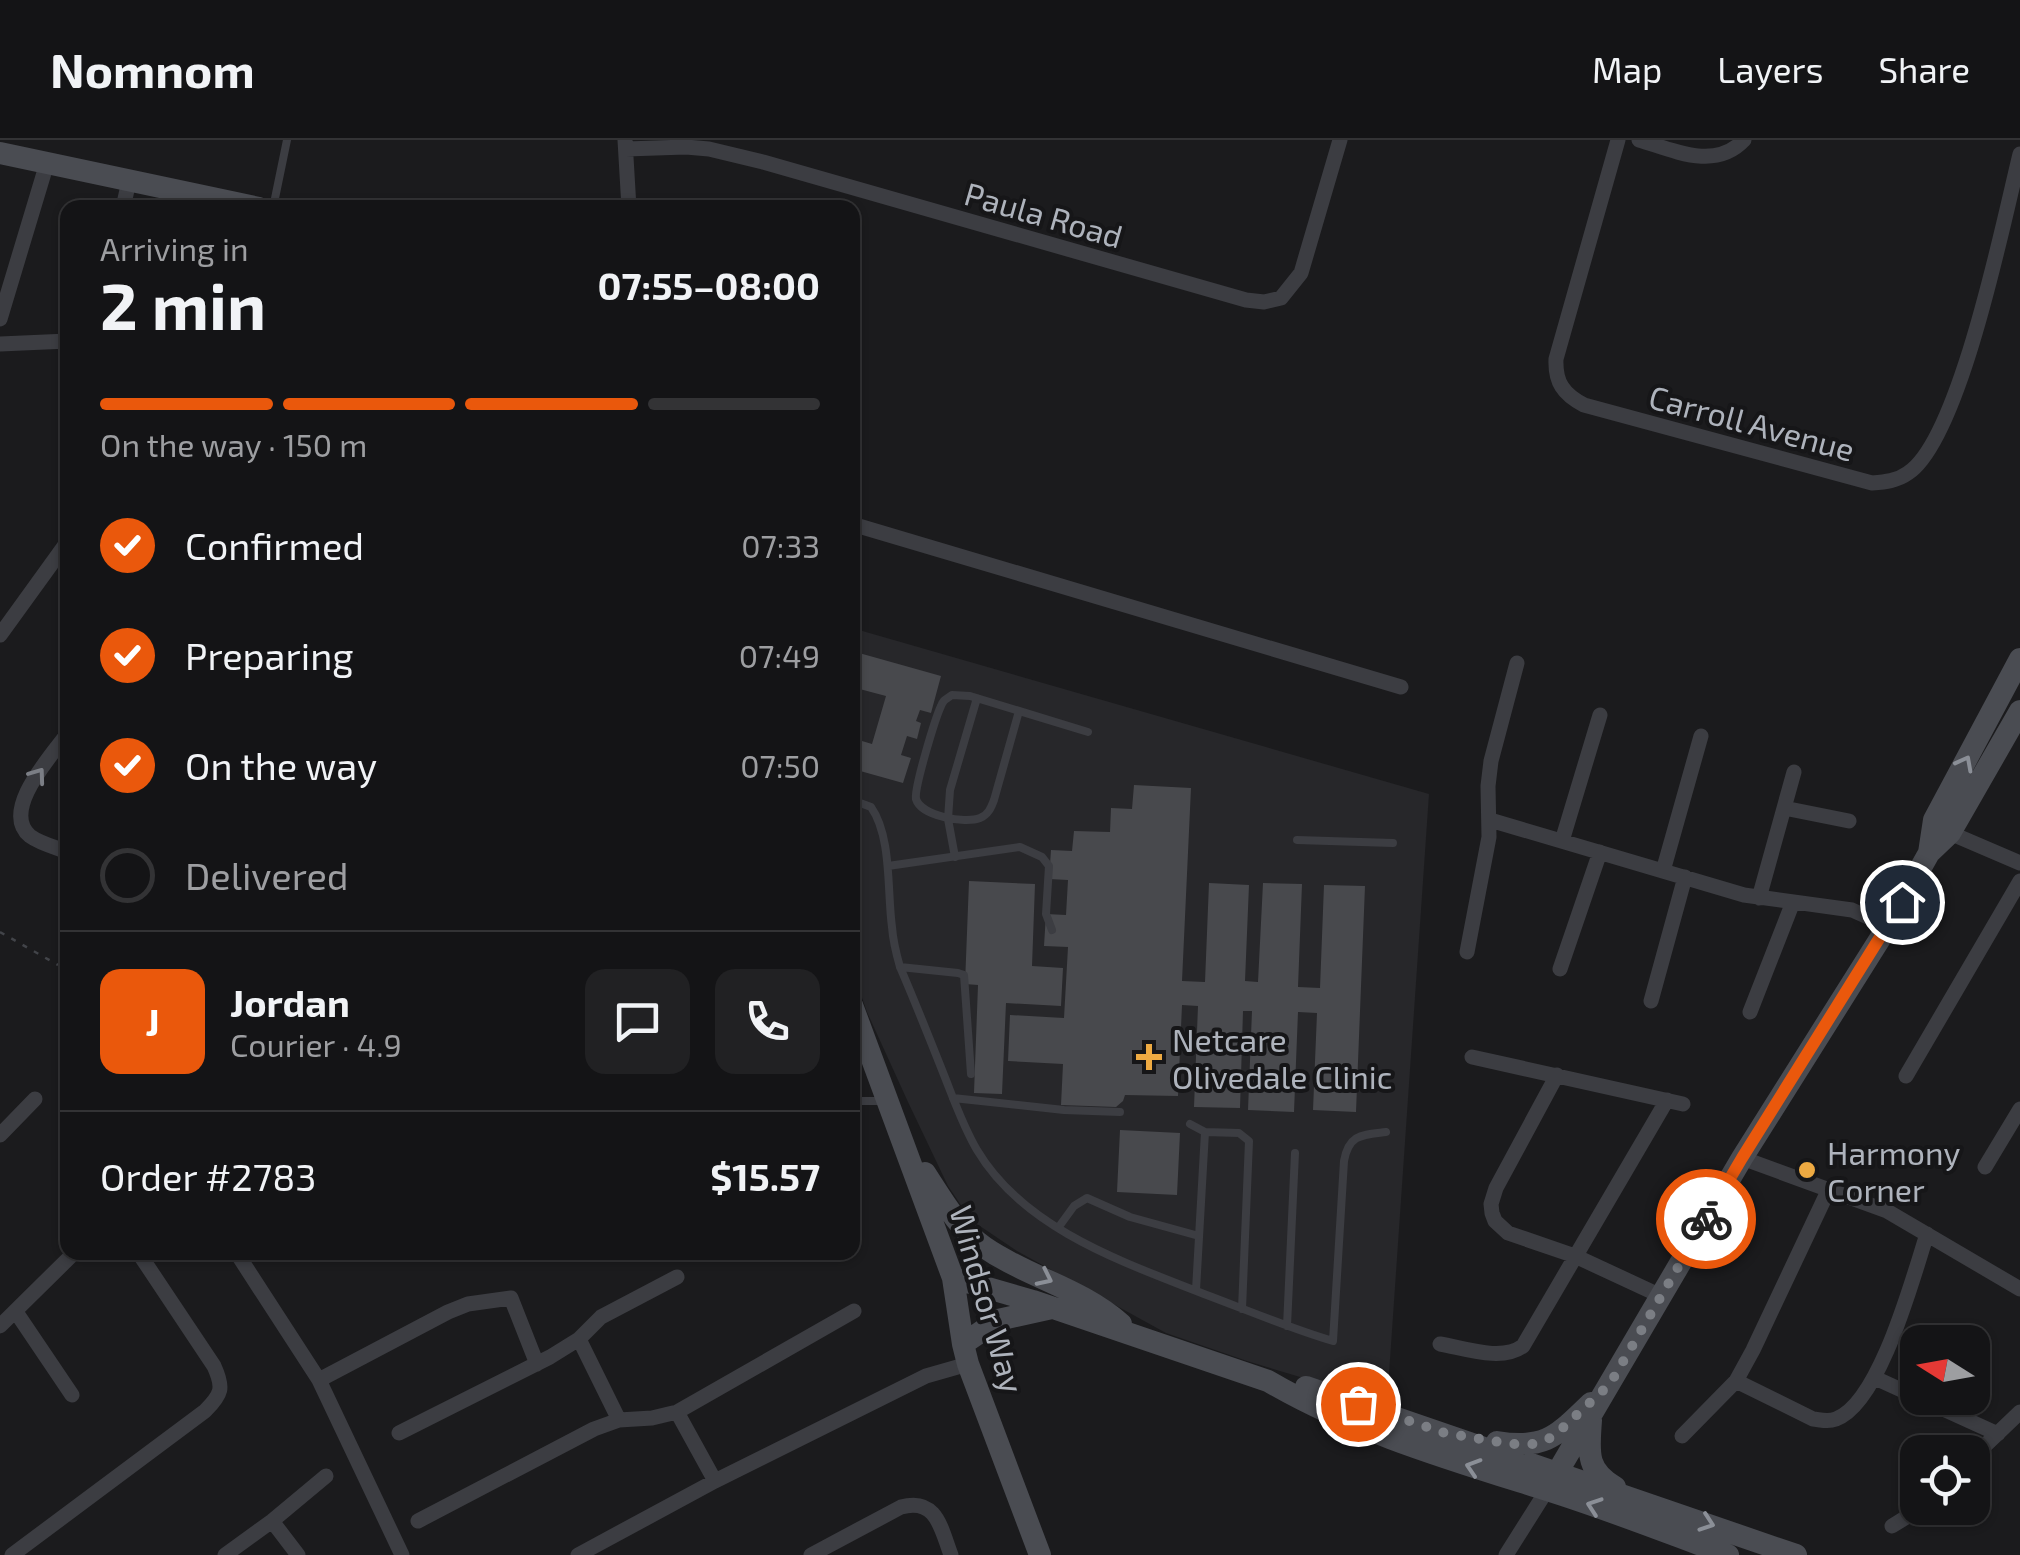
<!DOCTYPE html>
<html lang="en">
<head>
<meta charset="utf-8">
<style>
	:root { --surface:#141416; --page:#212123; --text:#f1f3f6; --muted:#9d9ea1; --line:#333335; --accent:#ea580c }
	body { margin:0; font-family:"Exo 2",sans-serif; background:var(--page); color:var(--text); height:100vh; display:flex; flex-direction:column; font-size:38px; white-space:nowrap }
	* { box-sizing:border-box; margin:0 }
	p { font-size:32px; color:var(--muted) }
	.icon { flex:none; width:55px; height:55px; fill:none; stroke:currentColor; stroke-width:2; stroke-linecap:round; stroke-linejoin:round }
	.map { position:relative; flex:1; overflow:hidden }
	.drawer { position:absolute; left:60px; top:60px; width:800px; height:1060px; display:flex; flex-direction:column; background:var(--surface); border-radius:20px; box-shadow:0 2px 8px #0004,0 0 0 2px var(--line) }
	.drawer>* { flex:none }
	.needle { width:65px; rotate:281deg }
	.buttons { position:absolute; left:1900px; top:1185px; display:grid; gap:20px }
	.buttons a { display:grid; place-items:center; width:90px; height:90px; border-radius:20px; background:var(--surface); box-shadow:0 2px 8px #0004,0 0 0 2px var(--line); font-size:50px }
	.pin { position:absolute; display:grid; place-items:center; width:85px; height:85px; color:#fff; margin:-42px; border:5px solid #fff; border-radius:50%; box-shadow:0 2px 10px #0007 }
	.courier { position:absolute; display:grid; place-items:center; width:100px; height:100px; margin:-50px; border:8px solid #ea580c; border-radius:50%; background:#fff; color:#222; box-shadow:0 2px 12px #0007 }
	.headline em { font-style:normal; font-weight:700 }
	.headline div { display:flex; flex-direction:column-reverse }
	.headline { display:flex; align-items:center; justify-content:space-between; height:170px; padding:0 40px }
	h1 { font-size:65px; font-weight:700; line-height:75px }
	.bar { display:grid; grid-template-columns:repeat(4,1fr); gap:15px 10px; align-content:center; height:120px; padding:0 40px }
	.bar i { height:12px; border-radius:8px; background:var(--line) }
	.bar .current { background:var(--accent) }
	.bar p { grid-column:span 4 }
	.line { display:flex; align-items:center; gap:25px; padding:0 40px; border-top:2px solid var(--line) }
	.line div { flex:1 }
	.round { display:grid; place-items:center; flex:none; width:105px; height:105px; border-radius:20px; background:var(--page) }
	ol { padding:0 40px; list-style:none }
	li { display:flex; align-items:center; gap:30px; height:110px }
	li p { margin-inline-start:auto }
	li .icon { padding:10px; border-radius:50%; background:var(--accent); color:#fff; stroke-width:4 }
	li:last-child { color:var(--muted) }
	li i { width:55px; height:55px; border:5px solid var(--line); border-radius:50% }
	header { display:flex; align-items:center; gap:60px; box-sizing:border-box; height:140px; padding:0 50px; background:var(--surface); border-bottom:2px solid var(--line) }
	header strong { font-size:48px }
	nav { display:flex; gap:55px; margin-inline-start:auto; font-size:35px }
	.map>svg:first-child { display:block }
</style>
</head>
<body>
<header>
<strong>Nomnom</strong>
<nav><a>Map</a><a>Layers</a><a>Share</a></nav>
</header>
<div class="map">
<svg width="2020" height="1415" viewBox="0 0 2020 1415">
	<rect width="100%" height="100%" fill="#1b1b1d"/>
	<path fill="#27272a" d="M852 488 1429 654 1387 1263 1247 1221 1166 1193 1017 1111 971 1080 948 1046 908 962 867 872 853 832Z"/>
	<path fill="#48494d" d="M852 511 941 536 931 573 920 570 916 581 921 583 917 599 907 596 901 615 911 618 903 643 853 629 862 601 872 604 886 556 852 547Z
		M1134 645 1191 648 1182 841 1205 842 1209 743 1249 745 1245 841 1258 842 1263 743 1302 744 1298 847 1320 848 1324 745 1365 746 1356 972 1313 970 1317 873 1298 872 1294 972 1248 970 1252 871H1243L1240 968 1194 967 1198 866 1182 865 1178 956 1125 955 1123 961 1116 967 1061 965 1063 924 1008 921 1010 875 1064 878 1068 807 1044 806 1046 774 1066 775 1068 740 1049 739 1051 710 1072 711 1074 691 1110 692 1111 668 1132 669Z
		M969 741 1035 744 1032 826 1063 828 1061 866 1006 863 1002 954 974 953 978 845 965 844Z
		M1120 990 1180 993 1177 1055 1117 1052Z"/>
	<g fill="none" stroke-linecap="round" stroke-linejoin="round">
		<path stroke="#424449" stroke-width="2.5" stroke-dasharray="5 8" stroke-linecap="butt" d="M0 792 58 825"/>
		<path stroke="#3c3d42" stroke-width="8" d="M273 68 287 0
			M1019 571 994 660C991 668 988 675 980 678 965 684 921 676 916 659 914 648 935 579 941 566 944 559 945 560 952 555L970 556 1088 592
			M852 660 871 667C892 697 887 751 892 787 893 801 896 813 900 827 916 864 931 902 946 940 955 963 964 988 977 1010 1024 1089 1123 1122 1204 1154 1247 1170 1289 1188 1333 1201L1344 1021C1349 994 1362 995 1386 992
			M1297 700 1393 703
			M955 717 948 679 950 650 977 558
			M888 726 1020 707 1042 717 1049 726 1046 774 1052 790
			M900 827 958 833 964 835 971 934
			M953 958 1064 970 1120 972
			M852 961H883
			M1190 984 1205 992 1239 993 1249 1001 1242 1169
			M1058 1088 1074 1066 1087 1058 1130 1077 1199 1096
			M1196 1150 1205 992
			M1287 1186 1295 1013"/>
		<path stroke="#3c3d42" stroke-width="15" d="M625 0 629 68
			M1618 0 1556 219C1555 242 1563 254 1584 265L1872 343C1885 342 1897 341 1908 333 1960 299 2004 79 2020 14
			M1639 0C1673 10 1715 31 1744 0
			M626 9 686 7 709 9 763 22 1246 160 1264 162 1281 158 1301 133 1340 0
			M123 68 129 41
			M0 179 47 23
			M0 204 68 201
			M852 384 1401 547
			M0 495 68 401
			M68 593C51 616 0 671 30 696 41 704 55 707 68 712
			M1784 668 1849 681
			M1490 680 1744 755 1852 770 1888 786
			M1950 693 2020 723
			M1562 701 1600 575
			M1663 731 1701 596
			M1759 758 1794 632
			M1467 812 1489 697 1488 646 1491 621 1517 523
			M1560 829 1600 712
			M1651 861 1685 737
			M1750 872 1793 762
			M1472 917 1683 964
			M1557 935 1496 1048 1491 1064 1492 1073 1495 1081 1508 1093 1575 1116 1661 1156
			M1906 936 2020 741
			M0 995 35 959
			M1742 1018 1887 1071 2020 1149
			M1985 1027 2020 969
			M236 1112 319 1240 402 1415
			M16 1172 72 1255
			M0 1186 75 1112
			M579 1199 619 1280
			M1440 1204C1464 1208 1502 1222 1523 1206L1667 960
			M1875 1238 1998 1294
			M319 1240 448 1172 468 1164 511 1158 537 1224
			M1736 1241 1813 1279C1822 1280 1828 1282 1836 1279 1880 1263 1913 1137 1927 1094
			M677 1272 715 1341
			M399 1293 550 1217 579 1199 601 1177 677 1137
			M1682 1296 1736 1241 1753 1210 1829 1049
			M1972 1318 2020 1272
			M272 1381 298 1415
			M418 1381 594 1289 619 1280 652 1278 677 1272 854 1171
			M1892 1386 1921 1368
			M12 1415 205 1271C222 1254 224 1248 214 1226L138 1112
			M225 1415 272 1381 326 1336
			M578 1415 715 1341 926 1236 968 1224
			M811 1415 901 1367C937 1357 941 1389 951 1415
			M1506 1415 1547 1350"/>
		<path stroke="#4a4c52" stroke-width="22" d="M0 13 259 68
			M1929 713 1934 680 2020 519
			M852 865 953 1138 963 1204 968 1224 1040 1415
			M925 1033C942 1059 958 1088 984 1107 1027 1137 1081 1148 1121 1184
			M953 1138 1033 1161 1268 1241C1355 1292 1452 1320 1547 1350 1608 1369 1668 1393 1728 1415
			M963 1204 998 1180 1052 1168
			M1306 1247 1796 1415
			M1591 1280C1589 1311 1585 1330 1615 1347
			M1497 1302C1547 1310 1557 1295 1591 1263
			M1547 1350 1742 1018 1888 786 1929 713 1950 693 2020 571"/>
	</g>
	<defs><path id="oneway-chevron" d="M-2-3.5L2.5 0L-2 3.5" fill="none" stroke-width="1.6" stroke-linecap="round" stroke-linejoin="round" transform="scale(2.5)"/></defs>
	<g stroke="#8b8f97">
		<use href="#oneway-chevron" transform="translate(1965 623) rotate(-62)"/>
		<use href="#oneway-chevron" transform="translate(1045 1138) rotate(26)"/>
		<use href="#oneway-chevron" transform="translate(1473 1327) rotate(-162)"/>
		<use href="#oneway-chevron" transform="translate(1594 1366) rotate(-161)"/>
		<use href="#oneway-chevron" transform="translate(1707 1383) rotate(19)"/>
	</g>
	<use stroke="#7b7e85" href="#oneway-chevron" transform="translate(38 635) rotate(-54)"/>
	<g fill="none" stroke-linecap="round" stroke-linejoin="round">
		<path stroke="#7b7e84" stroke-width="10" stroke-dasharray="0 18" d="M1358 1264 1445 1293 1511 1304H1534L1553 1297 1610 1244 1706 1079"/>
		<path stroke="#ea580c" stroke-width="12" d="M1706 1079 1742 1018 1902 762"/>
	</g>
	<g fill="#eeaa42" stroke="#161618" stroke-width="4">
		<path d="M1144 902h10v10h10v10h-10v10h-10v-10h-10v-10h10z"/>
		<circle cx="1807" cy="1030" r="10"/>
	</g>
	<g text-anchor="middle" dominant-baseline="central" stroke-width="8" stroke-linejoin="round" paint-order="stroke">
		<g font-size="32" fill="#aeb3bc" stroke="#161618">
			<text transform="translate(1044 74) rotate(16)">Paula Road</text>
			<text transform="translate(1752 282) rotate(15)">Carroll Avenue</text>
			<text transform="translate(988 1159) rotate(74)">Windsor Way</text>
		</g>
		<g font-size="32" fill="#aeb3bc" stroke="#161618" text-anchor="start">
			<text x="1172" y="899">Netcare<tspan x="1172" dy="37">Olivedale Clinic</tspan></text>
			<text x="1827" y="1012">Harmony<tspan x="1827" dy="37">Corner</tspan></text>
		</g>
	</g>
</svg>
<div class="buttons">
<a><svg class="needle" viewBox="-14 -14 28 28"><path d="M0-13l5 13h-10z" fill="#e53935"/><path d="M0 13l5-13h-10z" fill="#9d9ea1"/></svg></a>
<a><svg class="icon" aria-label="locate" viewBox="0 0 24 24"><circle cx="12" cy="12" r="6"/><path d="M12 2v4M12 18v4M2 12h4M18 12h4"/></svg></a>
</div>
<div class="pin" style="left:1358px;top:1264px;background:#ea580c"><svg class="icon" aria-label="bag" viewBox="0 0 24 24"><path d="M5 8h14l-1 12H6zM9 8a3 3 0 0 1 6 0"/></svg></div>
<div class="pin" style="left:1902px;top:762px;background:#1f2937"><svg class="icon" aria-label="home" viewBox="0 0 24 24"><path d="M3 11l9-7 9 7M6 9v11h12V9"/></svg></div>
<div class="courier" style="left:1706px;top:1079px"><svg class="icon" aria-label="bike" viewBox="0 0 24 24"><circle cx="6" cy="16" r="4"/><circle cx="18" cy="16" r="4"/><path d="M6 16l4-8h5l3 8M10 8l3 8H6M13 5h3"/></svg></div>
<section class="drawer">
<div class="headline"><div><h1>2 min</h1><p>Arriving in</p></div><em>07:55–08:00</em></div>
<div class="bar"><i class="current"></i><i class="current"></i><i class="current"></i><i></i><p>On the way · 150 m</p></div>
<ol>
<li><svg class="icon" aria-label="check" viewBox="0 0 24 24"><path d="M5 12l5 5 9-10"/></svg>Confirmed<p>07:33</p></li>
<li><svg class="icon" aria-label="check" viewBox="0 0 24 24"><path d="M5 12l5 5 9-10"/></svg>Preparing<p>07:49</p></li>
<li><svg class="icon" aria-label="check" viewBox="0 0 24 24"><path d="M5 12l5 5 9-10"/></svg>On the way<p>07:50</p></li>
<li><i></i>Delivered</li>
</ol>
<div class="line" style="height:180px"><b class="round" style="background:var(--accent);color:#fff">J</b><div><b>Jordan</b><p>Courier · 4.9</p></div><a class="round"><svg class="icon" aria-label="chat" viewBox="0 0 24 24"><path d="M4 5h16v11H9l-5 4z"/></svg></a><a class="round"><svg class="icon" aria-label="phone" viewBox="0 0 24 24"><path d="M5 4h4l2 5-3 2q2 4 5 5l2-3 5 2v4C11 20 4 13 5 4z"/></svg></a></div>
<div class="line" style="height:130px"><div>Order #2783</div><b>$15.57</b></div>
</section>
</div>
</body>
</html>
